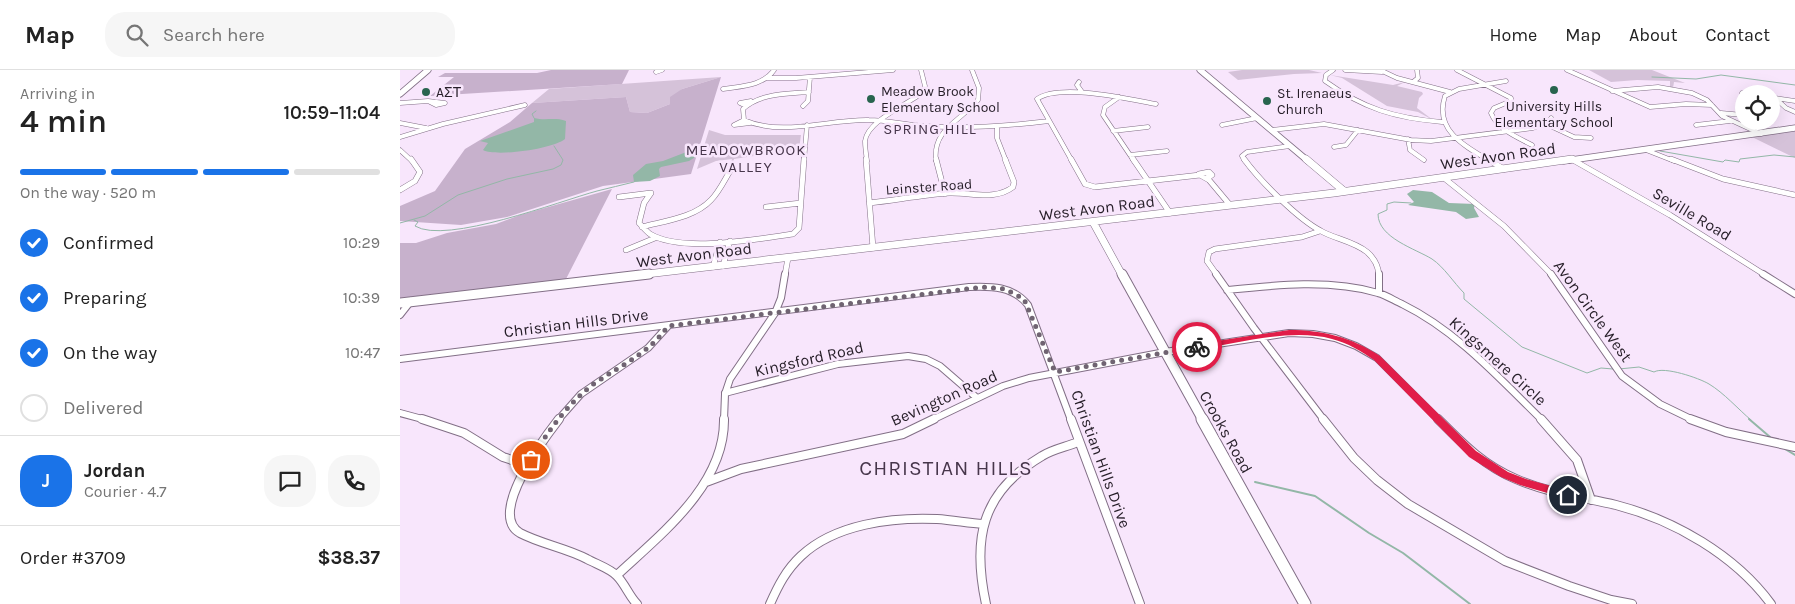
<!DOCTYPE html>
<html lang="en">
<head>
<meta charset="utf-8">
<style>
	:root { --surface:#fff; --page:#f6f6f6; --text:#222; --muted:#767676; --line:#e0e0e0; --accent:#1a73e8 }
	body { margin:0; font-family:Karla,sans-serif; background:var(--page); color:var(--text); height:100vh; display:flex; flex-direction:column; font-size:19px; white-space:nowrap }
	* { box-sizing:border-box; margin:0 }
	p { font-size:16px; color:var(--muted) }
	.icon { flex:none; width:28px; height:28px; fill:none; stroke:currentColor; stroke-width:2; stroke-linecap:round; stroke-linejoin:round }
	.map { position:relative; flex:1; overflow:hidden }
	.sheet { display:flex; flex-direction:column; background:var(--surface); width:400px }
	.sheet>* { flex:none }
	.buttons { position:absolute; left:1335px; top:15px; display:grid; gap:10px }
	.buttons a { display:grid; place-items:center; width:45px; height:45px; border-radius:50%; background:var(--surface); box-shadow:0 5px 20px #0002; font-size:25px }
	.pin { position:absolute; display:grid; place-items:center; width:42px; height:42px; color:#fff; margin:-21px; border:2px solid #fff; border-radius:50%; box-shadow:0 1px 5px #0007 }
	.courier { position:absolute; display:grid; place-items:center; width:50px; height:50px; margin:-25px; border:4px solid #e11d48; border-radius:50%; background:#fff; color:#222; box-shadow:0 1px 6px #0007 }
	.summary em { font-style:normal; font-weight:600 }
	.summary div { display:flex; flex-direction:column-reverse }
	.summary { display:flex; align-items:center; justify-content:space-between; height:85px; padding:0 20px }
	h1 { font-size:32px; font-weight:600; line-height:38px }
	.bar { display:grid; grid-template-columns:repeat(4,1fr); gap:8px 5px; align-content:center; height:60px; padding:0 20px }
	.bar i { height:6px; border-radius:4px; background:var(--line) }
	.bar .current { background:var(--accent) }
	.bar p { grid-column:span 4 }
	.line { display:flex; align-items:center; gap:12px; padding:0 20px; border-top:1px solid var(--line) }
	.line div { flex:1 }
	.round { display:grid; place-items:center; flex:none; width:52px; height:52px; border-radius:20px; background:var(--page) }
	ol { padding:0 20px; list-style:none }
	li { display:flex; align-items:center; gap:15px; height:55px }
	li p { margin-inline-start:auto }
	li .icon { padding:5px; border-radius:50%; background:var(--accent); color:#fff; stroke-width:4 }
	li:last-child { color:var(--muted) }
	li i { width:28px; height:28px; border:2px solid var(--line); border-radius:50% }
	header { display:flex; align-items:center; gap:30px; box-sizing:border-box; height:70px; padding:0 25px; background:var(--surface); border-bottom:1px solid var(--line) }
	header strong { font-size:24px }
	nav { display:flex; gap:28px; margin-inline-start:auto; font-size:18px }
	.search { width:350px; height:45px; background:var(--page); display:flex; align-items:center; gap:12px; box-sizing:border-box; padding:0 18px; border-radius:20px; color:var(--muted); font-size:19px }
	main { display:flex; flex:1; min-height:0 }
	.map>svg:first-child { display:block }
</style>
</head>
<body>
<header>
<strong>Map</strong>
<div class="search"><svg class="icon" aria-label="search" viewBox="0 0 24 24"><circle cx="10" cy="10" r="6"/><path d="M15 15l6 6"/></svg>Search here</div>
<nav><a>Home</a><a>Map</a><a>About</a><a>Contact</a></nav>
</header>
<main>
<section class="sheet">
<div class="summary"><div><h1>4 min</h1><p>Arriving in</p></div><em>10:59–11:04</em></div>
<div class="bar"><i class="current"></i><i class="current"></i><i class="current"></i><i></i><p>On the way · 520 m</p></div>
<ol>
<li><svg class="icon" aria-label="check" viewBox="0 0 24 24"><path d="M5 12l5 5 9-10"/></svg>Confirmed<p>10:29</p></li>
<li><svg class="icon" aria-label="check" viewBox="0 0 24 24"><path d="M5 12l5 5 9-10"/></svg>Preparing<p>10:39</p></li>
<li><svg class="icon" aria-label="check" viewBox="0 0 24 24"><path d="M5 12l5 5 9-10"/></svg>On the way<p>10:47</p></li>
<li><i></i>Delivered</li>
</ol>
<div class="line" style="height:90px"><b class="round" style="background:var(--accent);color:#fff">J</b><div><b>Jordan</b><p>Courier · 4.7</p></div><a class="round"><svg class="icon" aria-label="chat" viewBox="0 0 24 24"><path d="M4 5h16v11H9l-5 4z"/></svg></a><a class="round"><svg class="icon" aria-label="phone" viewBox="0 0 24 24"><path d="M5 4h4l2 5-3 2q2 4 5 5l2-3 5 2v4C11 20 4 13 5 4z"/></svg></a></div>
<div class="line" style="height:65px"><div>Order #3709</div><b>$38.37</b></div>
</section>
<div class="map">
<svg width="1395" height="534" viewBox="0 0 1395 534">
	<rect width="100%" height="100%" fill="#f8e6fc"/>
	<path fill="#d5c2d9" d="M842 0H909L922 3 894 4 838 10 828 2Z
		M1189 0H1252L1285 13 1274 12 1273 18 1270 17V11L1237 10 1211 12Z
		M930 5 993 15 1005 12 997 16 1022 22 1023 24 1019 28 1017 38 1033 50 1018 42 987 36 942 8Z
		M321 7 282 19 270 34 247 43 230 42 226 27 132 33 149 19Z
		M309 60 325 65H401L399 79 334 89 332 96H330L332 89 316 91 297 99Z
		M1395 61V88L1352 67Z"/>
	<path fill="#c7b1cc" d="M151 0H229L222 14 30 26 54 7H38L45 3H137Z
		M321 7 291 104 203 116 107 147 61 155 0 151V136L35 121 65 79 110 52 132 33 226 27 230 42 247 43 270 34V27L282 19Z
		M212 119 166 209 0 228V173H16L47 163 96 154 120 145Z"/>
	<path fill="#93b7a7" d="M134 48C145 51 155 47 166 51L165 69C153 79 96 87 83 80L88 73 80 71 134 52Z
		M289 81 296 82 297 86 289 91 261 97 259 99 260 106 250 111 234 112 233 105 246 94 263 91Z
		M1013 120 1032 122 1049 133 1075 134 1074 138 1079 147 1066 149 1056 142 1008 135 1014 132 1007 124Z"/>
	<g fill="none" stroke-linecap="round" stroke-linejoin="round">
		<path stroke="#93b7a7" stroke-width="1" d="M1252 7 1296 9 1321 5 1395 15
			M134 48 132 44 136 41
			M1260 81 1323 92 1325 90 1339 92 1340 89 1374 85 1395 87
			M1011 133 994 132 987 134V140L978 144C978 168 1016 179 1032 189 1044 197 1054 213 1064 223V229L1122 277 1187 303 1201 298 1213 299
			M14 150 18 152 15 156C46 175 160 131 197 121 209 118 222 115 234 112
			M0 153 25 146 58 125 107 109 153 99 161 95 163 90 154 76
			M1219 299 1239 297 1254 302C1264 296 1299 308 1309 314 1324 323 1338 339 1351 350"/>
		<path stroke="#93b7a7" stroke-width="2" d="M1349 349 1370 367
			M1385 379 1395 385
			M855 412 915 426 969 463 1003 483 1070 534"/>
		<defs>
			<path id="street-far3" d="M933 0 926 5 925 11C964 39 995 48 1042 52
				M945 0 982 2
				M980 0 997 8 1050 22
				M1057 0 1111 28V31L1094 38 1091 43C1098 60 1117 67 1132 75
				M1167 0 1250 37 1286 34 1312 35
				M256 2 262 0
				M368 8H396L493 0
				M679 12 677 15 682 22
				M1013 12 1018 8 1017 0
				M323 19C341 16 363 16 374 0
				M1212 21 1258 17 1292 23 1307 30 1322 46 1361 64
				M409 22C387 24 360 23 343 39L344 50C383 67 428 49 469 50 487 50 505 55 523 56 564 59 607 56 649 51
				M1342 23 1344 24
				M719 27 705 37 703 45 734 91
				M1375 28 1386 38 1395 42
				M1375 28 1395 31
				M0 33 28 31 45 33 36 35 30 32
				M346 36 340 33 351 31
				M403 36 408 31 410 7
				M1321 43 1343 45
				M344 50 334 55 350 53
				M0 53 26 58
				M1146 54 1174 67 1191 68
				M822 55 857 48
				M1296 55 1330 51
				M597 56V68L606 91
				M872 60 924 54 1011 70 1031 71 1133 58 1150 52 1151 48
				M713 61 748 57
				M0 67 43 54 125 35
				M1008 69 1010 80 1024 90
				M934 77 946 75 958 60
				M0 80 12 91
				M1246 80 1274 91
				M730 85 767 81
				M404 91 407 55
				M467 91C466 84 465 77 465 71 467 51 508 34 522 23L525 16 521 0
				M536 91C532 59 561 51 578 30L579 18 572 0
				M672 91 637 29C660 13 728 29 756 34
				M845 91 842 86 847 82 890 76
				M1090 91C1064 76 1034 60 1045 26L1059 19 1106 11"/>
			<path id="street-far2" d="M466 89 473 178
				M536 89 545 124
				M671 89 685 114 695 117 800 105 809 110 830 135
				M733 89 770 143
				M844 89C860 111 898 149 921 161 935 169 953 171 967 182 974 188 978 195 979 205
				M1087 89 1104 99
				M1271 89 1323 109 1395 125
				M1173 90 1270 145 1365 205
				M799 104 809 102 812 105 807 108
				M1044 108 1104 156 1152 205
				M0 120 15 111 20 102 11 89
				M219 127 251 123 244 133 239 153C242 156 246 161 250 164 282 183 357 169 393 164L399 158 404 89
				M469 133C496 130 522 125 549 123 570 122 595 131 613 117L614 112 605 89
				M366 137 401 133
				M242 157C264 151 294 148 311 130 319 122 324 111 330 101
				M226 180 255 168
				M323 196 330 171
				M313 197 320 172
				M385 205 388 188
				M817 205 807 191 809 182 815 179 902 167 920 161"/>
			<path id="street-far1" d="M816 204 854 258 924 350
				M979 204V223
				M1151 204 1222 306 1260 334 1293 350
				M1363 204 1395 224
				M827 220C875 215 931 209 978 223 986 225 995 231 1002 234 1057 261 1099 308 1142 350
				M0 245 11 231
				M0 289 569 217C591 216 613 216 628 235L671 350
				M325 323 438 294 508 286 526 289 540 296 577 328
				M0 343 26 350
				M158 350 181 324 248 278 268 256
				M324 350 325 324 330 309 375 243 381 228 385 204
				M532 350 603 316 629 308 765 282 889 263 913 264 935 268 956 276 977 288 1039 350"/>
			<path id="street" d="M22 349 64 363 103 387 127 395
				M159 349C145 367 87 444 120 463 141 474 166 478 187 489 196 494 211 499 217 506 225 514 229 526 237 534
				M671 349 740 534
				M923 349 954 388 977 410 1008 434 1105 491 1169 516 1211 530 1232 534
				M1038 349C1063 374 1083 395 1116 409 1148 423 1182 427 1216 435 1274 450 1335 485 1371 534
				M1141 349 1177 390 1191 430
				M1290 349 1326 362 1395 377
				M306 412 341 399 503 364 534 349
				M217 505C261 464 325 415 324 349
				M370 534C378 516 386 500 401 486 435 454 492 447 537 449 553 450 568 453 583 454
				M586 534C572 469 581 422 642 386 653 379 666 377 678 372"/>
			<path id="secondary-far3" d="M800 0 908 91
				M0 24 28 0
				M1164 91 1395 58"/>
			<path id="secondary-far2" d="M906 89 944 121
				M693 152 722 205
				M238 205 934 123 1172 89"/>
			<path id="secondary-far1" d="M722 204 803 350
				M0 233 249 204"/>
			<path id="secondary" d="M802 349 905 534"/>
		</defs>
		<use href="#street-far3" stroke="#826f86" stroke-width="5"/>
		<use href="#street-far2" stroke="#826f86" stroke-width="6"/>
		<use href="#street-far1" stroke="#826f86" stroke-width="8"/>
		<use href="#street" stroke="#826f86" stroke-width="10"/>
		<use href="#secondary-far3" stroke="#826f86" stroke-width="7"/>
		<use href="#secondary-far2" stroke="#826f86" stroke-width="8"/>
		<use href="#secondary-far1" stroke="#826f86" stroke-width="11"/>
		<use href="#secondary" stroke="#826f86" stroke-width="13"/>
		<use href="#street-far3" stroke="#fff" stroke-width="4"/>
		<use href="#street-far2" stroke="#fff" stroke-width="5"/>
		<use href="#street-far1" stroke="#fff" stroke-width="6"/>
		<use href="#street" stroke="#fff" stroke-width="8"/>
		<use href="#secondary-far3" stroke="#fff" stroke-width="5.5"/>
		<use href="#secondary-far2" stroke="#fff" stroke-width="7"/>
		<use href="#secondary-far1" stroke="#fff" stroke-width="9"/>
		<use href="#secondary" stroke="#fff" stroke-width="11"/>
	</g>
	<path fill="#e11d48" d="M889 260C923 260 951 267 980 286L1076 381 1108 402 1126 409 1172 422 1173 425 1172 428 1168 429 1120 415 1101 407 1069 387 974 290C961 281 948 273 932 269 891 258 839 273 797 280L793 277 797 274Z"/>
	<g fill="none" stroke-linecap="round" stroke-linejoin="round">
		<path stroke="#706472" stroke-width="5" stroke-dasharray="0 9" d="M131 390C147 362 169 332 195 313 223 294 248 284 268 256L583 217 605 219 624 229 655 302 797 277"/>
	</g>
	<g fill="#28644e" stroke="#f8e6fc" stroke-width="2">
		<circle cx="1154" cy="20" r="5"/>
		<circle cx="26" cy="22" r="5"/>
		<circle cx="471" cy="29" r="5"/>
		<circle cx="867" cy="31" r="5"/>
	</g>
	<g text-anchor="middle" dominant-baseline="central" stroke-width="5" stroke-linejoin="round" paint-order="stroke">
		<g font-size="14" fill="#261e28" stroke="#f8e6fc" text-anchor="start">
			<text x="481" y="21">Meadow Brook<tspan x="481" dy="16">Elementary School</tspan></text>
			<text x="36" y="22">AΣΤ</text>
			<text x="877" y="23">St. Irenaeus<tspan x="877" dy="16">Church</tspan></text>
			<text x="1154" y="36" text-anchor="middle">University Hills<tspan x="1154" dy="16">Elementary School</tspan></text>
		</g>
		<g font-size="14" fill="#261e28" stroke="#f8e6fc">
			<text transform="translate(529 117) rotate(-4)">Leinster Road</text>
		</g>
		<g font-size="15" letter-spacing="1" fill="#47364b" stroke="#f8e6fc">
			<text x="530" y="59">SPRING HILL</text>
			<text x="346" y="80">MEADOWBROOK<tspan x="346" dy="17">VALLEY</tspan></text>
		</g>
		<g font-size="16" fill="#261e28" stroke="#f8e6fc">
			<text transform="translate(1098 86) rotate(-8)">West Avon Road</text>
			<text transform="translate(697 138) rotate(-7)">West Avon Road</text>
			<text transform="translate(1292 144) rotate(31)">Seville Road</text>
			<text transform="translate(294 185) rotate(-7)">West Avon Road</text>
			<text transform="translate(1193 241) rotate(54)">Avon Circle West</text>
			<text transform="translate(176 253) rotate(-7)">Christian Hills Drive</text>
			<text transform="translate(409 289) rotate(-13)">Kingsford Road</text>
			<text transform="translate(1098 291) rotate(42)">Kingsmere Circle</text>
			<text transform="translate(544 328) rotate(-24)">Bevington Road</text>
			<text transform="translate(826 362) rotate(61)">Crooks Road</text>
			<text transform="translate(701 389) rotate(70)">Christian Hills Drive</text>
		</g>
		<g font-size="21" letter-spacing="1" fill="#47364b" stroke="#f8e6fc">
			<text x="546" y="398">CHRISTIAN HILLS</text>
		</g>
	</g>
</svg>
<div class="buttons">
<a><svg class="icon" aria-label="locate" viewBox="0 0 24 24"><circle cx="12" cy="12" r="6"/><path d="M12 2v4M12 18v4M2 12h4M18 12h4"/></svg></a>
</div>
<div class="pin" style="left:131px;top:390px;background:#ea580c"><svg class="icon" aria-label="bag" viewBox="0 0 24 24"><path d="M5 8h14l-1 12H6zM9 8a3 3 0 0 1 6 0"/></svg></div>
<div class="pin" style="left:1168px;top:425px;background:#1f2937"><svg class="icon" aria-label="home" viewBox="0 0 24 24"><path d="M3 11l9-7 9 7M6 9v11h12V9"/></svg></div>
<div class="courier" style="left:797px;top:277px"><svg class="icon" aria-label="bike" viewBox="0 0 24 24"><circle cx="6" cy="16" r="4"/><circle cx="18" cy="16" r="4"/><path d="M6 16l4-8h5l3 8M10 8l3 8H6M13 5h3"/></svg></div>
</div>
</main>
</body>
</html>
